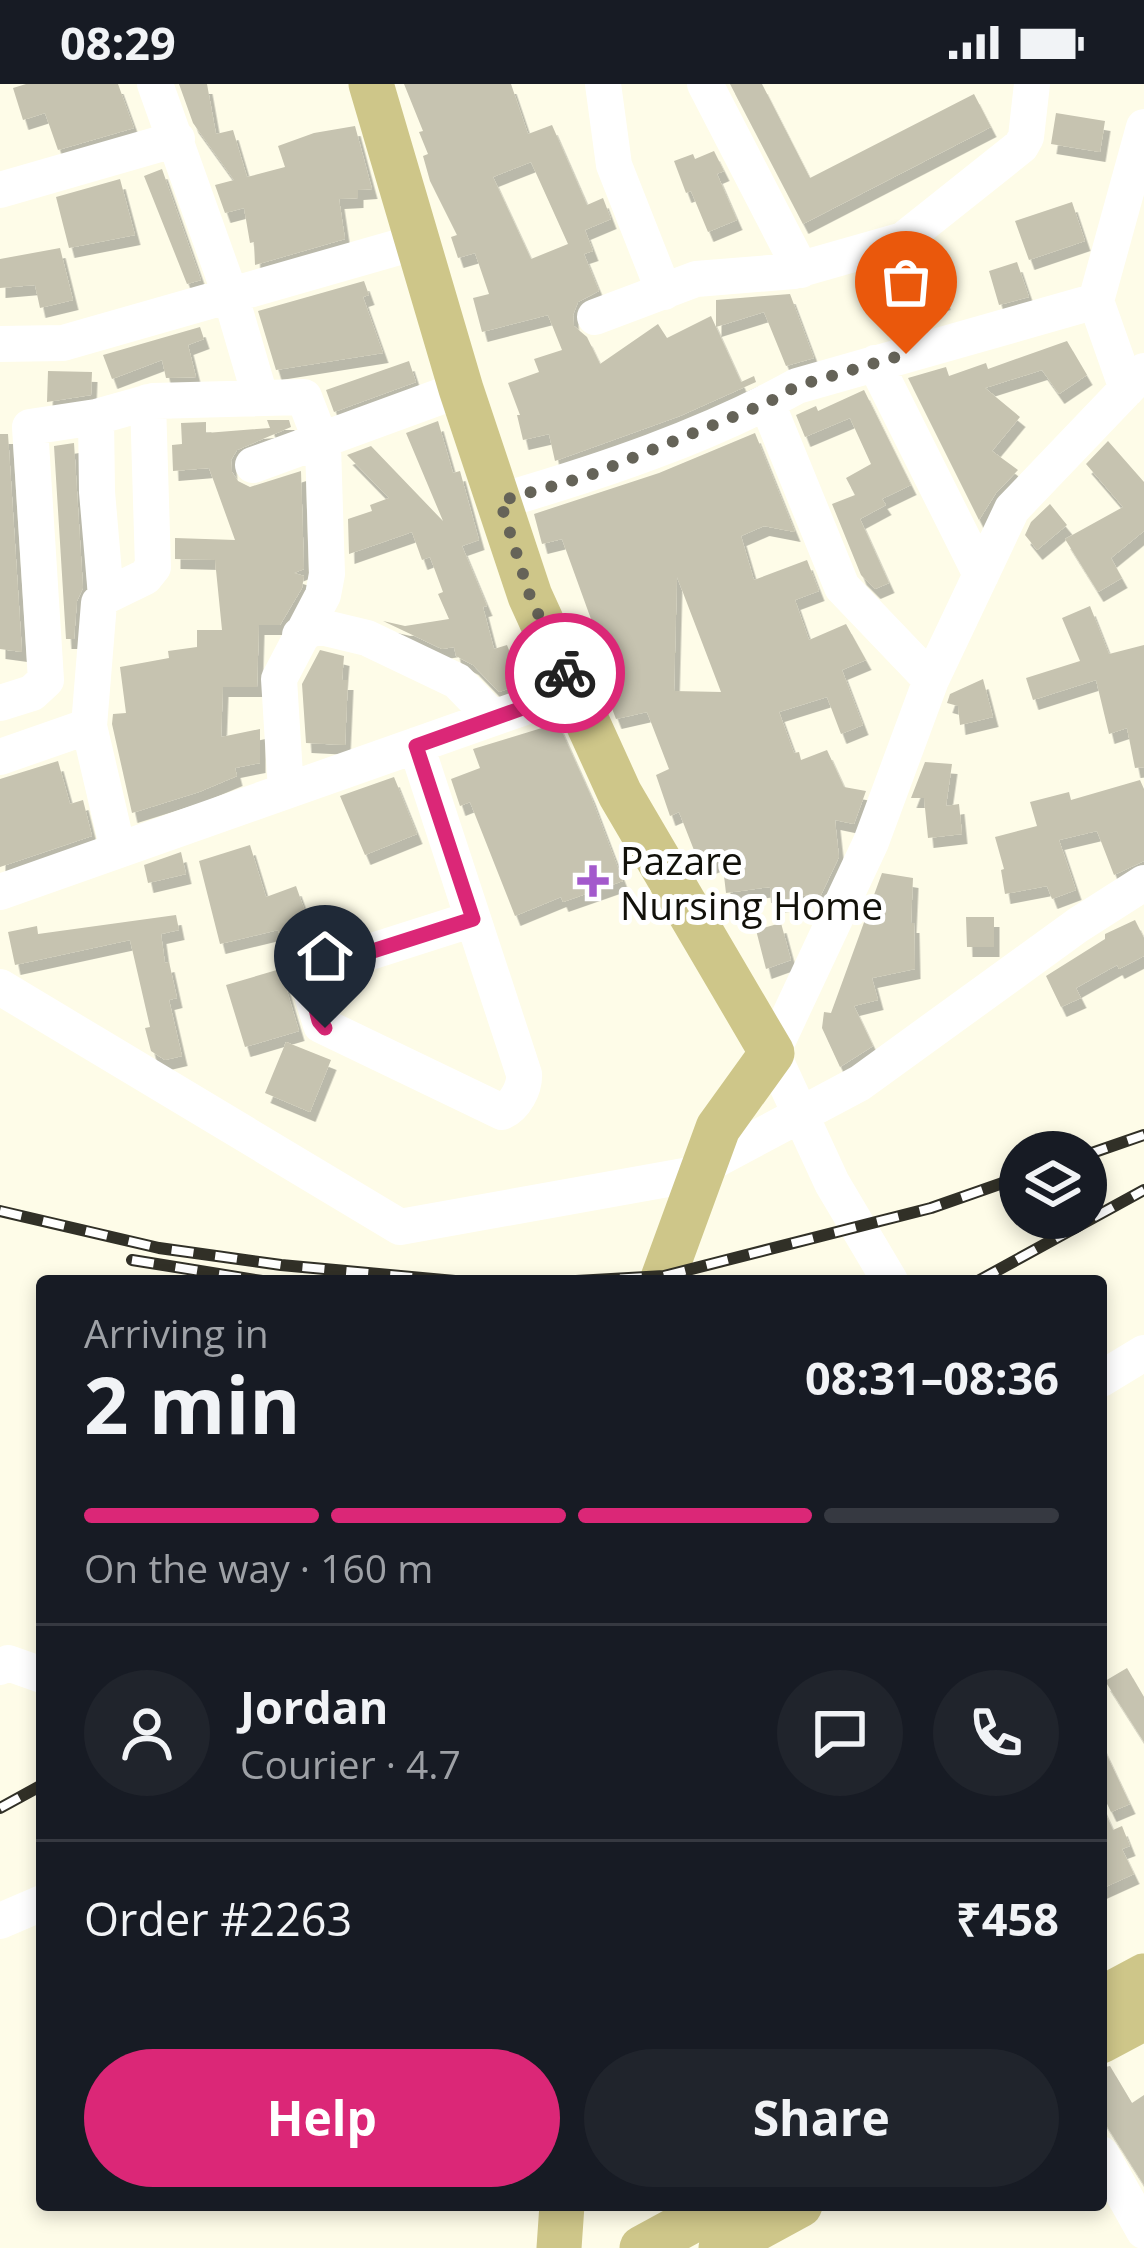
<!DOCTYPE html>
<html lang="en">
<head>
<meta charset="utf-8">
<style>
	:root { --surface:#171b24; --page:#20242c; --text:#f1f3f6; --muted:#9ea1a6; --line:#363941; --accent:#db2777 }
	body { margin:0; font-family:"Open Sans",sans-serif; background:var(--page); color:var(--text); height:100vh; display:flex; flex-direction:column; font-size:45px; white-space:nowrap }
	* { box-sizing:border-box; margin:0 }
	p { font-size:39px; color:var(--muted) }
	.icon { flex:none; width:66px; height:66px; fill:none; stroke:currentColor; stroke-width:2; stroke-linecap:round; stroke-linejoin:round }
	.map { position:relative; flex:1; overflow:hidden }
	.drawer { position:absolute; left:36px; top:1191px; width:1071px; height:936px; display:flex; flex-direction:column; background:var(--surface); border-radius:12px; box-shadow:0 6px 18px #0003 }
	.drawer>* { flex:none }
	.fabs { position:absolute; left:999px; top:1047px; display:grid; gap:24px }
	.fabs a { display:grid; place-items:center; width:108px; height:108px; border-radius:50%; background:var(--surface); box-shadow:0 6px 18px #0003; font-size:60px }
	.pin { position:absolute; display:grid; place-items:center; width:102px; height:102px; color:#fff; margin:-123px -51px; border-radius:50% 50% 50% 0; rotate:-45deg; box-shadow:0 0 12px #0007 }
	.pin .icon { rotate:45deg }
	.courier { position:absolute; display:grid; place-items:center; width:120px; height:120px; margin:-60px; border:9px solid #db2777; border-radius:50%; background:#fff; color:#222; box-shadow:0 3px 15px #0007 }
	.overview em { font-style:normal; font-weight:700 }
	.overview div { display:flex; flex-direction:column-reverse }
	.overview { display:flex; align-items:center; justify-content:space-between; height:204px; padding:0 48px }
	h1 { font-size:78px; font-weight:700; line-height:90px }
	.bar { display:grid; grid-template-columns:repeat(4,1fr); gap:18px 12px; align-content:center; height:144px; padding:0 48px }
	.bar i { height:15px; border-radius:9px; background:var(--line) }
	.bar .on { background:var(--accent) }
	.bar p { grid-column:span 4 }
	.line { display:flex; align-items:center; gap:30px; padding:0 48px; border-top:3px solid var(--line) }
	.line div { flex:1 }
	.round { display:grid; place-items:center; flex:none; width:126px; height:126px; border-radius:63px; background:var(--page) }
	.primary-button { display:flex; gap:24px; margin-top:auto; padding:24px 48px }
	.primary-button a { flex:1; height:138px; border-radius:72px; background:var(--accent); color:#fff; font-size:48px; font-weight:700; line-height:138px; text-align:center }
	.primary-button a+a { background:var(--page); color:var(--text) }
	.status { display:flex; justify-content:space-between; align-items:center; height:84px; padding:0 60px; background:var(--surface); direction:ltr }
	.status svg { height:33px; fill:currentColor }
	.map>svg:first-child { display:block }
</style>
</head>
<body>
<div class="status"><b>08:29</b><svg viewBox="0 0 49 12"><path d="M0 12V9h3v3zM5 12V6h3v6zM10 12V3h3v9zM15 12V0h3v12zM26 1h20v11H26zM47 4h2v5h-2z"/></svg></div>
<div class="map">
<svg width="1144" height="2164" viewBox="0 0 1144 2164">
	<defs>
		<filter id="shadow"><feDropShadow dx="5.5" dy="10" stdDeviation="0" flood-color="#0004"/></filter>
	</defs>
	<rect width="100%" height="100%" fill="#fefce8"/>
	<path fill="#c6c3b0" fill-rule="evenodd" filter="url(#shadow)" d="M26 0H118L134 44 58 66 45 29 23 36 13 4Z
		M179 0H207L216 50 233 46 247 93 285 83 278 62 314 49 355 42 372 105 358 106V114L339 115 345 155 255 181 254 158 250 159 244 124 225 129 215 101 234 96 193 39Z
		M404 0H511L528 50 552 41 587 121 603 114 611 135 585 146 593 167 584 170 599 207 578 218 573 231 574 242 587 253 600 280 658 240 667 254 711 232 741 298 754 292 756 298 680 332 555 377 549 350 523 356 517 331H520L508 299 539 288 534 275 562 266 548 231 482 248 473 214 489 210 475 169 458 174 451 153 457 151 430 97 423 72 428 70 419 48 423 47ZM531 78 568 160 531 175 493 93Z
		M730 0H762L810 94 974 10 991 43 803 140Z
		M1056 29 1105 37 1100 68 1051 60Z
		M714 67 724 87 717 90 737 136 708 148 691 107 686 109 674 77 693 70 695 75Z
		M162 85 201 196 187 200 144 92Z
		M120 95 135 151 69 164 56 113Z
		M1072 118 1085 157 1029 176 1015 137Z
		M60 164 73 216 40 224 35 201 0 204V175Z
		M930 167 945 216 920 223 914 204 875 218 865 190 910 177Z
		M1017 178 1029 213 999 221 989 187Z
		M364 197 369 211 363 213 383 269 276 286 258 227Z
		M790 210 814 274 786 282 764 228 716 243V216Z
		M200 243 204 255 188 261 196 293 166 294 162 276 112 295 103 271Z
		M1067 257 1087 291 1059 310 1042 286 985 304 1020 333 992 367 1018 386 996 409 979 436 908 294 946 283 949 292 986 279 988 285Z
		M409 277 416 298 334 328 326 306Z
		M48 287 92 288 91 311 47 318Z
		M864 306 911 401 882 415 886 421 860 435 889 499 875 505 861 491 832 420 855 411 846 394 871 380 850 334 805 353 796 331 816 322 818 327Z
		M267 336H289L291 343 237 366 231 376 232 388 238 397 250 403 301 387 304 485 294 489 304 492 302 504 280 541H259L257 603H223L221 653 260 645V679L235 684 237 692 199 708 132 729 112 640 113 630 126 629 120 583 169 574 168 567 197 563V546H222L215 476 175 475V454L235 456 209 384 173 387 172 361 182 360 181 339 206 338V349L270 344Z
		M438 337 453 389 460 387 479 456 462 462 487 522 483 523 494 565 507 561 522 600 499 608 473 581 456 572 454 563 442 565 383 537 405 542 449 535 438 510 443 508 430 473 422 476 412 448 349 470 348 435 372 427 370 421 389 414 347 371 371 362 443 437 406 349Z
		M755 349 795 448 764 442 741 452 754 496 807 476 819 507 795 516 809 556 846 540 866 576 842 586 863 641 841 650 827 613 779 628 794 669 799 668 801 676 827 666 844 703 866 707 854 740 835 736 839 773 821 811 798 812V817L771 819 770 803 726 809 722 775 701 784 679 728 670 732 656 691 669 685 647 628 616 635 589 564 600 560 562 455 542 460 534 430 659 389ZM677 493 721 608 674 607Z
		M0 350H8L22 568 0 565Z
		M1108 357 1144 398V447L1111 474 1122 494 1098 508 1065 455 1123 423 1086 380Z
		M74 359 83 504 77 517 74 555H66L54 362Z
		M1050 420 1067 441 1037 466 1025 451 1031 438Z
		M1090 522 1109 570 1144 561V683L1135 684 1127 644 1109 650 1096 596 1033 616 1026 594 1080 577 1062 534Z
		M320 566 344 572 342 596H348L345 661 306 659 302 600Z
		M983 595 993 633 960 641 958 622 947 619 950 610Z
		M558 639 590 710 623 797 563 818 561 813 515 832 470 718 460 722 451 695 480 684 473 665Z
		M58 677 70 720 83 716 92 752 0 783V695Z
		M925 678 952 680 946 722 959 720 962 750 928 754 924 714H911Z
		M394 693 417 750 365 771 340 712Z
		M1140 696 1144 705V777L1114 791 1097 747 1059 756 1076 806 1052 815 1047 802 1005 810 1001 786 1004 785 995 753 1037 742 1030 718 1069 708 1071 716Z
		M250 761 266 813 296 802 317 861 296 870 289 878 278 846 220 860 199 777Z
		M181 768 186 790 148 799 144 781Z
		M882 789 913 794 911 839H914L915 885 872 894 878 916 854 922 873 962 840 983 822 944 824 928 831 929Z
		M176 831 179 846 161 850 165 879 169 878 177 914 169 916 182 972 165 976 151 967 145 944 150 943 130 856 15 881 8 848 37 842 38 850Z
		M966 833H994V863H967Z
		M1135 836 1144 854V872L1119 885 1117 881 1076 904 1081 914 1061 923 1046 892 1105 855V850Z
		M781 839 791 876 766 885 756 846Z
		M287 883 285 900 299 947 245 963 226 901Z
		M286 958 331 976 310 1028 265 1009Z
		M1127 1584 1144 1613V1658L1105 1597Z
		M1101 1659 1130 1720 1111 1728 1101 1707Z
		M1101 1720 1113 1746 1122 1742 1130 1762 1122 1765 1134 1790 1101 1805Z
		M1110 1982 1132 2019 1144 2011V2101L1101 2033V1984Z"/>
	<g fill="none" stroke-linecap="round" stroke-linejoin="round">
		<path stroke="#fff" stroke-width="36" d="M155 0 230 210 260 312
			M603 0 614 81 664 208
			M705 0 801 186
			M0 106 177 55
			M595 233 696 195 794 187 903 156 1021 62 1026 53 1032 0
			M0 260 63 259 420 157
			M875 279 981 491
			M1127 305 1096 217 1144 43
			M767 319 842 503 931 596
			M96 333 97 408 106 512 99 519 89 642 118 766
			M253 381 461 305
			M500 417C600 388 705 353 797 302L1096 217
			M106 512 145 493 153 483 148 318
			M300 551 317 542 367 554 457 597 493 634
			M0 619 32 609 46 596 30 343 96 333 153 317 304 313 323 362 327 490 323 511 279 595 286 707
			M416 661 524 990C525 1004 515 1022 502 1028L321 941 307 894 310 887 473 835
			M0 673 89 642
			M0 808 573 606
			M0 903 400 1143 701 1089
			M704 1082 860 999 1078 841 1144 799
			M890 1197 832 1099 772 969 871 758 931 596 1012 425 1144 287
			M1101 1295 1144 1269
			M0 1583 8 1579 42 1591
			M0 1837 42 1819
			M1101 2070 1144 2147"/>
		<path stroke="#cec689" stroke-width="45" d="M371 0 461 305 530 512 620 710 772 969 718 1044 662 1197
			M1101 1915 1144 1892
			M1101 1957 1144 1934
			M559 2164 562 2121
			M642 2164 721 2121
			M721 2164 800 2121"/>
		<defs>
			<path id="rail" d="M1086 1071 1144 1051
				M0 1127 159 1164 281 1181 455 1197
				M132 1176 262 1197
				M576 1197 664 1192 931 1124 1020 1093
				M978 1197 1144 1106
				M0 1724 42 1701"/>
		</defs>
		<use href="#rail" stroke="#313027" stroke-width="12"/>
		<use href="#rail" stroke="#fff" stroke-width="8" stroke-dasharray="22" stroke-linecap="butt"/>
	</g>
	<g fill="none" stroke-linecap="round" stroke-linejoin="round">
		<path stroke="#656358" stroke-width="12" stroke-dasharray="0 21.6" d="M565 589 530 512 500 417 588 392 767 319 797 302 906 270"/>
		<path stroke="#db2777" stroke-width="15" d="M325 944 319 937 308 894 310 887 473 835 416 662 573 606 565 589"/>
	</g>
	<path fill="#a359cc" stroke="#fff" stroke-width="4.5" d="M587 779h12v12h12v12h-12v12h-12v-12h-12v-12h12z"/>
	<g text-anchor="middle" dominant-baseline="central" stroke-width="10" stroke-linejoin="round" paint-order="stroke">
		<g font-size="39" fill="#12110a" stroke="#fff" text-anchor="start">
			<text x="620" y="775">Pazare<tspan x="620" dy="45">Nursing Home</tspan></text>
		</g>
	</g>
</svg>
<div class="fabs">
<a><svg class="icon" aria-label="layers" viewBox="0 0 24 24"><path d="M12 4l9 5-9 5-9-5zM3 14l9 5 9-5"/></svg></a>
</div>
<div class="pin" style="left:906px;top:270px;background:#ea580c"><svg class="icon" aria-label="bag" viewBox="0 0 24 24"><path d="M5 8h14l-1 12H6zM9 8a3 3 0 0 1 6 0"/></svg></div>
<div class="pin" style="left:325px;top:944px;background:#1f2937"><svg class="icon" aria-label="home" viewBox="0 0 24 24"><path d="M3 11l9-7 9 7M6 9v11h12V9"/></svg></div>
<div class="courier" style="left:565px;top:589px"><svg class="icon" aria-label="bike" viewBox="0 0 24 24"><circle cx="6" cy="16" r="4"/><circle cx="18" cy="16" r="4"/><path d="M6 16l4-8h5l3 8M10 8l3 8H6M13 5h3"/></svg></div>
<section class="drawer">
<div class="overview"><div><h1>2 min</h1><p>Arriving in</p></div><em>08:31–08:36</em></div>
<div class="bar"><i class="on"></i><i class="on"></i><i class="on"></i><i></i><p>On the way · 160 m</p></div>
<div class="line" style="height:216px"><a class="round"><svg class="icon" aria-label="person" viewBox="0 0 24 24"><circle cx="12" cy="8" r="4"/><path d="M4 21q1-7 8-7t8 7"/></svg></a><div><b>Jordan</b><p>Courier · 4.7</p></div><a class="round"><svg class="icon" aria-label="chat" viewBox="0 0 24 24"><path d="M4 5h16v11H9l-5 4z"/></svg></a><a class="round"><svg class="icon" aria-label="phone" viewBox="0 0 24 24"><path d="M5 4h4l2 5-3 2q2 4 5 5l2-3 5 2v4C11 20 4 13 5 4z"/></svg></a></div>
<div class="line" style="height:156px"><div>Order #2263</div><b>₹458</b></div>
<div class="primary-button"><a>Help</a><a>Share</a></div>
</section>
</div>
</body>
</html>
